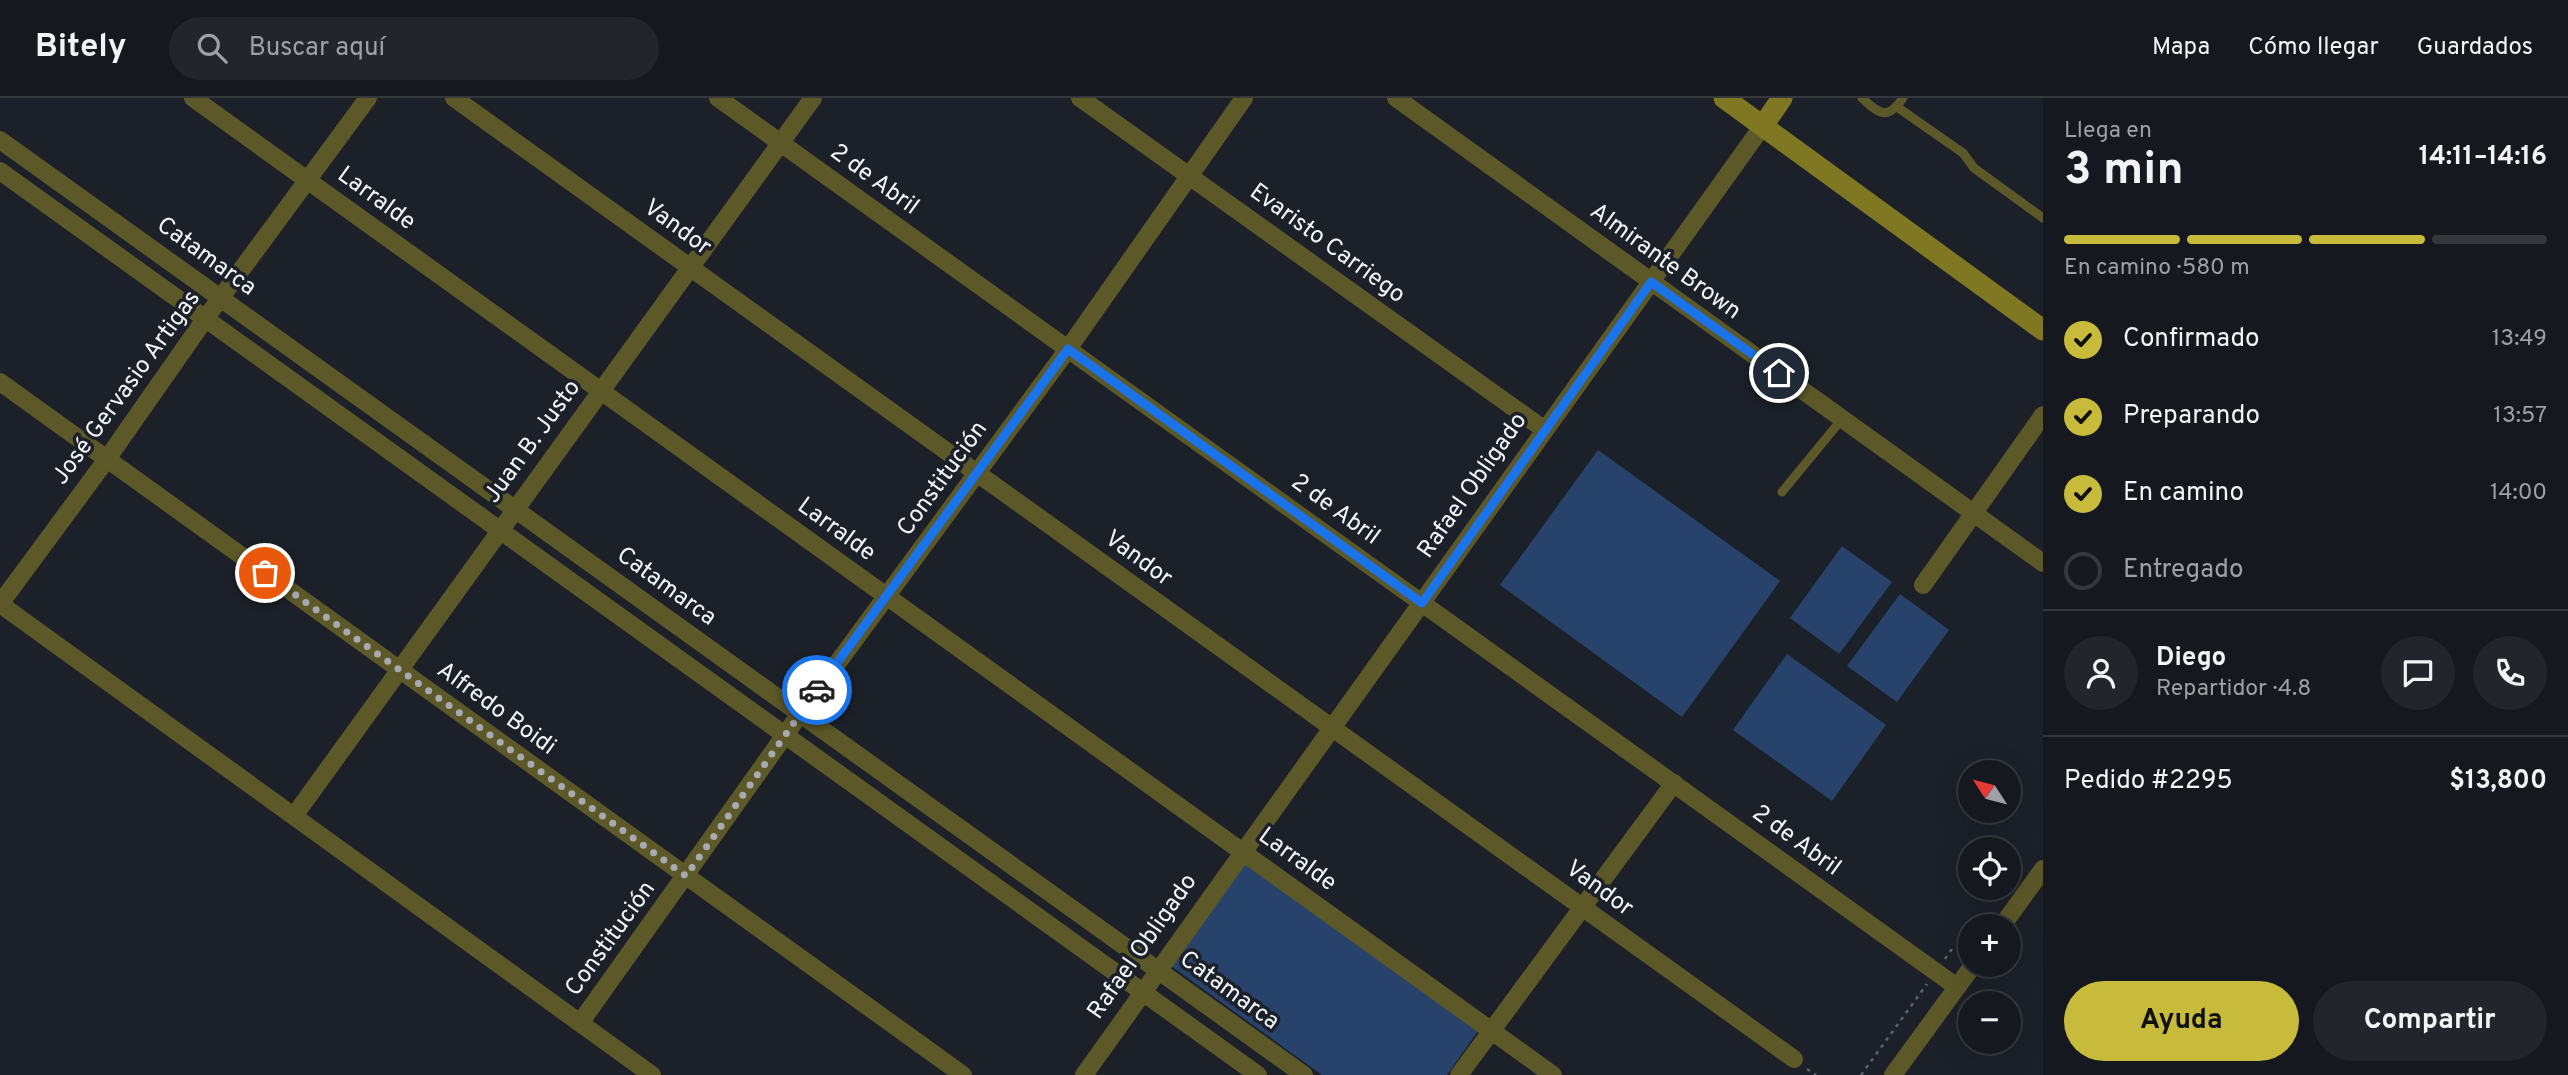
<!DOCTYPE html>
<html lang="es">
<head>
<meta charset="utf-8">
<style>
	:root { --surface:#15191f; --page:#22262c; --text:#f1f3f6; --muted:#9da0a4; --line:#34383d; --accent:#c8bb3b }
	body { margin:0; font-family:Overpass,sans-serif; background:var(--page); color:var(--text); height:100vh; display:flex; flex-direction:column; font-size:26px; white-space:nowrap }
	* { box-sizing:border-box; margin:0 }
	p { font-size:23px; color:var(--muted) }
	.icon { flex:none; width:38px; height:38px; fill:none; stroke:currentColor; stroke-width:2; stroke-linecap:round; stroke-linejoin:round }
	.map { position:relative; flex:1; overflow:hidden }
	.sheet { display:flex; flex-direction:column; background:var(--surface); width:525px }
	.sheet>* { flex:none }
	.needle { width:46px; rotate:306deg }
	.tools { position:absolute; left:1958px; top:662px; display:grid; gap:14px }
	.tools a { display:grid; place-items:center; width:63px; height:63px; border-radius:50%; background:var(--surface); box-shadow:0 7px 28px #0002,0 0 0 2px var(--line); font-size:35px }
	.pin { position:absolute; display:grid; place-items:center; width:60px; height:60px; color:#fff; margin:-30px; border:4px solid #fff; border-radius:50%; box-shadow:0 2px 7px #0007 }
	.courier { position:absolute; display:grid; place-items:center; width:70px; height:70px; margin:-35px; border:5px solid #1a73e8; border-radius:50%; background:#fff; color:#222; box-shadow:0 2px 9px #0007 }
	.overview em { font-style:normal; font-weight:700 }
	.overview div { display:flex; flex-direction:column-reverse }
	.overview { display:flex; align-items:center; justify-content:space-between; height:119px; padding:0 21px }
	h1 { font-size:46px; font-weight:700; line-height:52px }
	.bar { display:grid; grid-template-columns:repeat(4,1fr); gap:10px 7px; align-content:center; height:84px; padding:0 21px }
	.bar i { height:9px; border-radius:5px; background:var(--line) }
	.bar .on { background:var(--accent) }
	.bar p { grid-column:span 4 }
	.line { display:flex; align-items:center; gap:18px; padding:0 21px; border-top:2px solid var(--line) }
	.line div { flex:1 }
	.round { display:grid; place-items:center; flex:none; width:74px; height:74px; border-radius:37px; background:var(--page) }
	ol { padding:0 21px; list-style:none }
	li { display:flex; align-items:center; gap:21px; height:77px }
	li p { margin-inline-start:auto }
	li .icon { padding:7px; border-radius:50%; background:var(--accent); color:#111; stroke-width:4 }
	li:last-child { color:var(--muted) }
	li i { width:38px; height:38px; border:4px solid var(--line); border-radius:50% }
	.action { display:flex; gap:14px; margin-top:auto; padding:14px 21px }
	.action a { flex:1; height:80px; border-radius:42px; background:var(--accent); color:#111; font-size:28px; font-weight:700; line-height:80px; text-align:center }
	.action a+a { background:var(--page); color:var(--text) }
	header { display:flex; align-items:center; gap:42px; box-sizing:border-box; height:98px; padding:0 35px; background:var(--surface); border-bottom:2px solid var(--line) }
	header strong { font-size:33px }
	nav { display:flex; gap:38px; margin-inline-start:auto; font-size:24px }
	.search { width:490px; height:63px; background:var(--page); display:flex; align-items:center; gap:18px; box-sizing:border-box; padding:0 24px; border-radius:38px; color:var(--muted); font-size:26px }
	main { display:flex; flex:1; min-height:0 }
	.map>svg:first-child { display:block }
</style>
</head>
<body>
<header>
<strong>Bitely</strong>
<div class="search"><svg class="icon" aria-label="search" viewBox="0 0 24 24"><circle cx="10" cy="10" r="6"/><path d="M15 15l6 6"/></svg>Buscar aquí</div>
<nav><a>Mapa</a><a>Cómo llegar</a><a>Guardados</a></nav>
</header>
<main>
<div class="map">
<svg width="2043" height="977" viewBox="0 0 2043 977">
	<rect width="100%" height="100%" fill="#1c2129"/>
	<path fill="#27436c" d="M1598 352 1780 483 1682 619 1500 487Z
		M1842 448 1892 484 1839 556 1790 520Z
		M1900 496 1949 532 1897 604 1847 568Z
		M1787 556 1886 627 1832 703 1733 632Z
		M1241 762 1478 933 1447 977H1322L1167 865Z"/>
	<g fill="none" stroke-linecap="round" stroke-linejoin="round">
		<path stroke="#5e636a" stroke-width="2.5" stroke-dasharray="3.5 5" stroke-linecap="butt" d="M1945 861 1954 848
			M1807 971 1816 977
			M1861 977 1927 886"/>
		<path stroke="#5d5828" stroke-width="9" d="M1862 0C1880 17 1888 22 1903 0
			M1897 9 1963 55 1974 70 2043 120
			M1782 394 1842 321"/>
		<path stroke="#5d5828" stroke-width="18" d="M193 0 1553 977
			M454 0 1794 961
			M718 0 1957 889
			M1080 0 1545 332
			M1396 0 2043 465
			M0 42 1304 977
			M0 73 1258 977
			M0 284 963 977
			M1923 487 2043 317
			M0 506 652 977
			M0 506 107 361 205 221 368 0
			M294 718 813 0
			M2002 828 2043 771
			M580 925 800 616 1068 251 1244 0
			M1084 977 1769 19
			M1459 977 1674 685
			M1893 977 1974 866"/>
		<path stroke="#807722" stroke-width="21" d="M1724 0 2043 232
			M1769 19 1782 0"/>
	</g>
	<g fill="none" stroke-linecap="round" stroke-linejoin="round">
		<path stroke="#a6abb1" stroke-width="7" stroke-dasharray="0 12.6" d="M265 475 686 778 817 592"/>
		<path stroke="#1a73e8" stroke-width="9" d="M817 592 1068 251 1422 505 1651 184 1779 275"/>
	</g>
	<g text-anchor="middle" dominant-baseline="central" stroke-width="7" stroke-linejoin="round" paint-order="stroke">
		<g font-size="24" fill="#f1f5fa" stroke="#1c2129">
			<text transform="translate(874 82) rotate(36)">2 de Abril</text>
			<text transform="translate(376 101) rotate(36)">Larralde</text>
			<text transform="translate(677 130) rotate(36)">Vandor</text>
			<text transform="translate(1327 146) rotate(36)">Evaristo Carriego</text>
			<text transform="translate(206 159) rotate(36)">Catamarca</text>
			<text transform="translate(1665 164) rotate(36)">Almirante Brown</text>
			<text transform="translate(127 290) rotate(-54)">José Gervasio Artigas</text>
			<text transform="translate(533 344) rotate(-54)">Juan B. Justo</text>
			<text transform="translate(943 381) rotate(-54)">Constitución</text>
			<text transform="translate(1473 388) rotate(-55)">Rafael Obligado</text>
			<text transform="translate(1335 412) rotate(36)">2 de Abril</text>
			<text transform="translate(836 432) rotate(36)">Larralde</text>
			<text transform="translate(1138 461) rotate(36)">Vandor</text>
			<text transform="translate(666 489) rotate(36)">Catamarca</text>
			<text transform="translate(496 611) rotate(36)">Alfredo Boidi</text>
			<text transform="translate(1796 743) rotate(36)">2 de Abril</text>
			<text transform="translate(1297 762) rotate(36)">Larralde</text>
			<text transform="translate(1599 791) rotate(36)">Vandor</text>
			<text transform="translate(611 841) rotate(-54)">Constitución</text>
			<text transform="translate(1143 849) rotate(-55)">Rafael Obligado</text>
			<text transform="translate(1229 893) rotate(36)">Catamarca</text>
		</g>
	</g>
</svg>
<div class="tools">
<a><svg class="needle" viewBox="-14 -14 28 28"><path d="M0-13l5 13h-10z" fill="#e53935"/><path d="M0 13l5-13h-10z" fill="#9da0a4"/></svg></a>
<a><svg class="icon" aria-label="locate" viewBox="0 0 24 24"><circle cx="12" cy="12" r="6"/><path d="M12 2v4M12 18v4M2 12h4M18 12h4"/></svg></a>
<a>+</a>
<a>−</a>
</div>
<div class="pin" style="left:265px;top:475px;background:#ea580c"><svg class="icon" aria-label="bag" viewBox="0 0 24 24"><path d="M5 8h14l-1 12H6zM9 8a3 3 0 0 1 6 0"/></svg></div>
<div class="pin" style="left:1779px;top:275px;background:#1f2937"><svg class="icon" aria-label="home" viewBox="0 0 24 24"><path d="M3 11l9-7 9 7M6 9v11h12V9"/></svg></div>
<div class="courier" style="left:817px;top:592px"><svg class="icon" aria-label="car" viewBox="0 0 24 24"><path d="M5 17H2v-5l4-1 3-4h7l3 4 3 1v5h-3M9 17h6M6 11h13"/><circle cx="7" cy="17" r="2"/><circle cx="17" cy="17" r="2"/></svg></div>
</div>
<section class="sheet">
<div class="overview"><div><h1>3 min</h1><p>Llega en</p></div><em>14:11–14:16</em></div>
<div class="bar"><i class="on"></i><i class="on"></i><i class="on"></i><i></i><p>En camino · 580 m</p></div>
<ol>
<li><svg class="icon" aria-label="check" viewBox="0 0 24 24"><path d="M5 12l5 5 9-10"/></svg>Confirmado<p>13:49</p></li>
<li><svg class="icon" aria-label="check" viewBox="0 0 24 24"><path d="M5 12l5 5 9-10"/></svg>Preparando<p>13:57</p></li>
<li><svg class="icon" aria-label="check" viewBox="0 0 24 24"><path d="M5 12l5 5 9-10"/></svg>En camino<p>14:00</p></li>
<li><i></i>Entregado</li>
</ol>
<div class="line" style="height:126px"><a class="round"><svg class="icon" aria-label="person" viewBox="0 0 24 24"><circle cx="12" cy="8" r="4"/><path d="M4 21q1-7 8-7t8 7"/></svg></a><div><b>Diego</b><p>Repartidor · 4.8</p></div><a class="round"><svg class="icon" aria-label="chat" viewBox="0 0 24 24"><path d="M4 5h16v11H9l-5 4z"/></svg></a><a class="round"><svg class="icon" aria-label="phone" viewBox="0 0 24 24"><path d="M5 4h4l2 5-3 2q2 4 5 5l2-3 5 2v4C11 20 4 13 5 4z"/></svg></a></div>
<div class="line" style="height:91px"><div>Pedido #2295</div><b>$13,800</b></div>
<div class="action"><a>Ayuda</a><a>Compartir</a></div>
</section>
</main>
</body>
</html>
